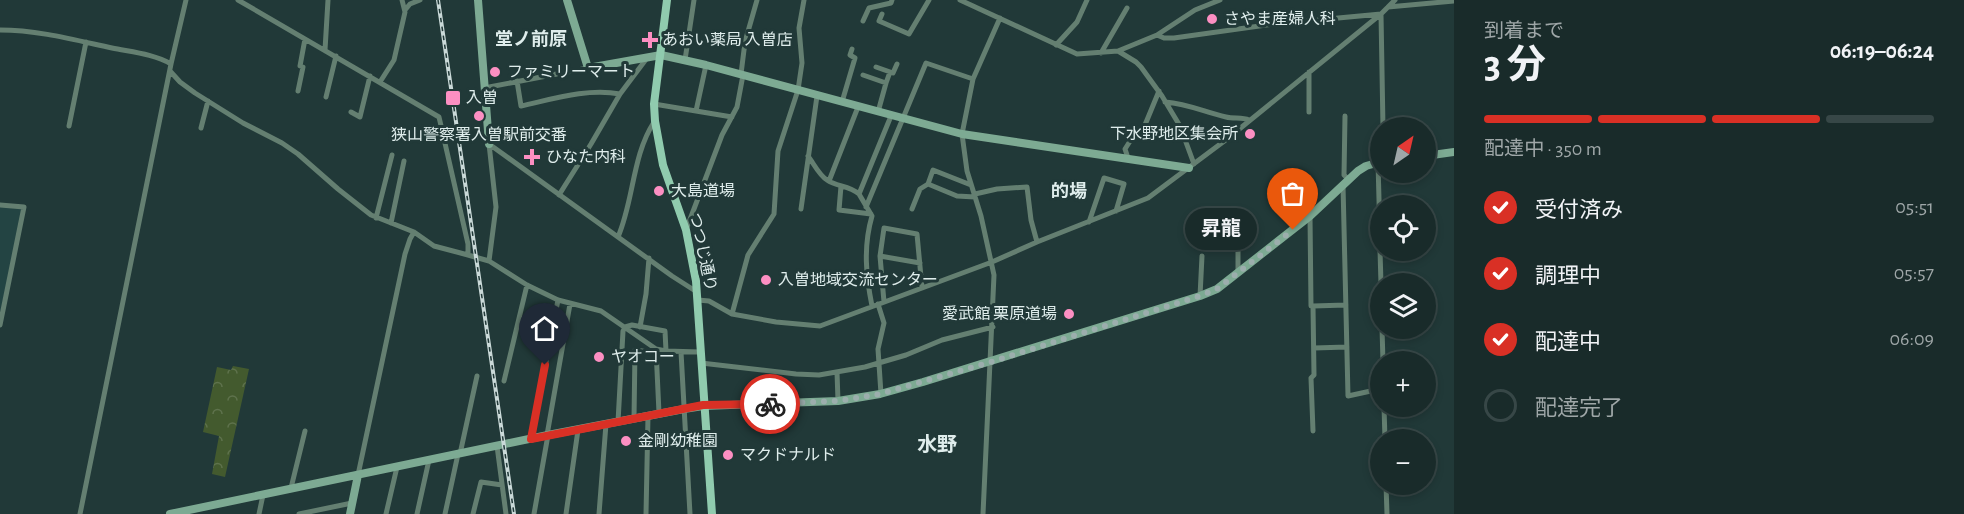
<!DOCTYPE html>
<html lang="ja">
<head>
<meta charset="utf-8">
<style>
	:root { --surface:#192b2a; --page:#263736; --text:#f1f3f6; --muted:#9fa7a8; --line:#374747; --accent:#d93025 }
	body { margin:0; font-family:"Alegreya Sans","Noto Sans JP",sans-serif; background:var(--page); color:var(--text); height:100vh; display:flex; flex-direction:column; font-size:22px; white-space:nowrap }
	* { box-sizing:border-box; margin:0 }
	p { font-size:20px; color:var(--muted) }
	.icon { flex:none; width:33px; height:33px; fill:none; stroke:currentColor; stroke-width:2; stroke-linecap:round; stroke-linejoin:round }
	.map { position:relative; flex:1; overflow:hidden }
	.panel { display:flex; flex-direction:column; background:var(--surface); width:510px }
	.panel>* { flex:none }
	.needle { width:39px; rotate:34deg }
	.tools { position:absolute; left:1370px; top:117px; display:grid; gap:12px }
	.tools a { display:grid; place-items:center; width:66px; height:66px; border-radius:50%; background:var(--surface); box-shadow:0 3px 9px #0003,0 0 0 2px var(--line); font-size:30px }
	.pin { position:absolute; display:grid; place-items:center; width:51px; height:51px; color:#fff; margin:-62px -26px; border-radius:50% 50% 50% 0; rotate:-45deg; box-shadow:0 0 6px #0007 }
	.pin .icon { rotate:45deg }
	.courier { position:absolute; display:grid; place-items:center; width:60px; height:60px; margin:-30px; border:4px solid #d93025; border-radius:50%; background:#fff; color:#222; box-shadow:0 2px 8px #0007 }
	.bubble { position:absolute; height:42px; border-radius:21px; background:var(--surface); box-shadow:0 3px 9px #0003,0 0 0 2px var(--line); font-size:20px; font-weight:700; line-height:42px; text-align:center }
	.overview em { font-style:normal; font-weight:700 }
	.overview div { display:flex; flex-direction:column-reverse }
	.overview { display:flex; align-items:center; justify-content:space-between; height:102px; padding:0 30px }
	h1 { font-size:39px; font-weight:700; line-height:45px }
	.bar { display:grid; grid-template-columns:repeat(4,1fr); gap:9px 6px; align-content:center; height:72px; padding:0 30px }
	.bar i { height:8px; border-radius:4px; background:var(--line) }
	.bar .current { background:var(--accent) }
	.bar p { grid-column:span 4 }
	ol { padding:0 30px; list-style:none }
	li { display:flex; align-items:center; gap:18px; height:66px }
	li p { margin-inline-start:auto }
	li .icon { padding:6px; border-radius:50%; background:var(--accent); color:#fff; stroke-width:4 }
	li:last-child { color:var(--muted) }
	li i { width:33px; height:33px; border:3px solid var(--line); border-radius:50% }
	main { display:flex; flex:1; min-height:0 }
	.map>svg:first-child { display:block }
</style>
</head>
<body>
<main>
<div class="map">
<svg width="1454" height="514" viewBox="0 0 1454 514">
	<defs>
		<pattern id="park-crowns" width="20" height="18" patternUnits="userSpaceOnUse" patternTransform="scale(1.5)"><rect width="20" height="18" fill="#435a2e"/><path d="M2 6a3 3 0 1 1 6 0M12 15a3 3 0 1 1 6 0" fill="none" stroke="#5e724c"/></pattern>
	</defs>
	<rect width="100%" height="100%" fill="#213938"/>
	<path fill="#234443" d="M0 207 22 209 0 314Z"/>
	<path fill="url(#park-crowns)" d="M233 366 249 369 225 477 212 474 219 436 203 432 217 367 231 370Z"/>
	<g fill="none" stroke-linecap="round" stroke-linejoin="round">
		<path stroke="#647f71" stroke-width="5" d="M960 0 1077 54 1118 51 1136 62 1141 67 1162 96 1180 126 1194 164
			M1388 7 1454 1
			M405 10 410 4 420 0
			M882 14 879 21 909 34 929 0
			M863 21 869 8 891 3 892 0
			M0 30C38 30 75 40 112 48 131 52 154 54 171 64
			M1157 35 1164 38H1174L1274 24 1381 14 1383 128
			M1056 45 1077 22 1087 0
			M325 50 328 0
			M1118 51 1157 35 1195 10 1220 0
			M1101 53 1127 8
			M685 60 694 0
			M876 67 893 73 897 64
			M170 71 180 82 195 93 243 123 282 143 298 154 338 189 371 215 414 232 434 246 468 255V244L439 117 238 0
			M1309 72V112
			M741 74 745 42 757 0
			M863 75 886 83 890 72
			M517 81 521 106C553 99 587 88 620 94
			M380 82 394 60 405 12 402 0
			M484 88 588 68
			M298 91 303 67 300 66 305 39
			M326 97 336 56
			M842 102 855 58 850 55 852 49
			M1165 102C1189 104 1204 112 1226 117 1234 119 1242 117 1249 120
			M654 104 732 117
			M696 111 706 65
			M351 112 360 117 370 76
			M878 112 886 83
			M1345 116 1344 175 1349 180
			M69 126 86 42
			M201 128 208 101
			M489 144 672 276 697 292
			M808 156C814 164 819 175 827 180 837 187 849 185 859 194
			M1128 158 1125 149 1134 135 1140 137 1159 91
			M1378 162 1380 237
			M829 181 858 107
			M928 184 933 170 971 185
			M1343 185 1348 396 1380 389
			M841 186 839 210 871 214
			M975 194 997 189 1027 187 1031 220 1037 242
			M559 195 591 144 620 94 647 58
			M0 205 24 207 0 325
			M866 207 926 63 973 79
			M801 209 817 96
			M912 209 920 189 928 184 957 196 975 197
			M1310 216 1311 306H1313L1314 375 1311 378 1313 431
			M376 218 392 155
			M1089 222 1104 178 1124 184 1116 211
			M391 223 404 161
			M686 230 722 135 737 107 743 75
			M618 237C634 200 632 156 654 122
			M1380 250 1381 284
			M468 255 489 261 527 285 558 300 601 311 656 349 659 413
			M880 256 920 263
			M489 261 496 207 489 144
			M1238 273V224
			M1200 296 1202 256
			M698 300 709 301 732 314 776 322 820 326 992 262 1037 242 1148 198 1227 139 1381 14 1395 0
			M884 302 880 256 884 228 917 234 922 288
			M878 304 884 323 878 349 881 394
			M872 306C866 276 863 247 872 216L859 194 891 116
			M1313 306 1346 305
			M732 314 748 255 774 214 778 151 798 90 802 63 799 28 804 0
			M640 327 646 294 649 258
			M1382 328 1383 362
			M1314 348 1347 347
			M656 349 666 351 700 352
			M681 352 690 514
			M701 363 796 374 819 375 865 367 906 355 942 340 993 327
			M837 372 838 401
			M504 381 527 285
			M1384 406 1385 440
			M634 418 635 350 656 353
			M618 422 623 331 625 327 632 325 665 331 666 351
			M547 435 570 304
			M531 439 558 300
			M497 446 506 514
			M460 454 477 376
			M358 475 405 254 410 239 414 232
			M1386 484 1387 514
			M291 488 305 431
			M80 514 171 64 186 0
			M259 514 263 495
			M299 514 352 503
			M386 514 397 467
			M417 514 429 460
			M445 514 458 454
			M473 514 481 482 502 485
			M534 514 548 435
			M566 514 578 430
			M599 514 606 424
			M646 514 648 416
			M983 514 994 275 981 216 967 171 962 134 973 79 1000 18"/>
		<path stroke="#7daa93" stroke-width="8" d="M478 0 489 144
			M567 0 588 68 661 55 706 65 962 134 1189 168
			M1425 156 1454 152
			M170 514 548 435 684 409 703 406 838 401 880 394 923 382 1200 296 1217 289 1310 216 1358 171 1366 166 1380 162
			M350 514 358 475"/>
		<path stroke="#90cbae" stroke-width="8" d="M667 0 654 104 655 121 663 165 686 230 696 281 712 514"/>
		<defs>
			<path id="rail" d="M438 0 514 514"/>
		</defs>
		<use href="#rail" stroke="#cad9d8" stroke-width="4"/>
		<use href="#rail" stroke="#213938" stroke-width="1.5" stroke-dasharray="4.5" stroke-linecap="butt"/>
	</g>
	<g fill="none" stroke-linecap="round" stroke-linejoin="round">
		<path stroke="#9caead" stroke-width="6" stroke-dasharray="0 10.8" d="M770 404 837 401 880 394 991 362 1200 296 1217 289 1293 230"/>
		<path stroke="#d93025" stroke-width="8" d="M545 365 531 439 703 405 770 404"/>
	</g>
	<g fill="#fc8fc2" stroke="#213938" stroke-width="2">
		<circle cx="1212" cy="19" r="6"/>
		<path d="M647 31h6v6h6v6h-6v6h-6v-6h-6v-6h6z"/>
		<circle cx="495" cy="72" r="6"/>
		<rect x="445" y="90" width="16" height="16" rx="3"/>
		<circle cx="479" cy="116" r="6"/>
		<circle cx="1250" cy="134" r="6"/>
		<path d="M529 148h6v6h6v6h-6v6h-6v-6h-6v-6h6z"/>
		<circle cx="659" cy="191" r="6"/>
		<circle cx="766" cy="280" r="6"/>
		<circle cx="1069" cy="314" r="6"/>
		<circle cx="599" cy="357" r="6"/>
		<circle cx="626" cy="441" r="6"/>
		<circle cx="728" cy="455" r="6"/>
	</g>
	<g text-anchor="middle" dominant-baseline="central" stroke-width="6" stroke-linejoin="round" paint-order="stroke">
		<g font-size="16" fill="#dfedec" stroke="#213938" text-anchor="start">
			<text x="1224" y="19">さやま産婦人科</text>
			<text x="662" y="40">あおい薬局 入曽店</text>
			<text x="507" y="72">ファミリーマート</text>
			<text x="466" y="98">入曽</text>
			<text x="1238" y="134" text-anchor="end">下水野地区集会所</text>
			<text x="479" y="135" text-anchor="middle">狭山警察署入曽駅前交番</text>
			<text x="546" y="157">ひなた内科</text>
			<text x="671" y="191">大島道場</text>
			<text x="778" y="280">入曽地域交流センター</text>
			<text x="1057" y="314" text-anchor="end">愛武館 栗原道場</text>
			<text x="611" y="357">ヤオコー</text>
			<text x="638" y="441">金剛幼稚園</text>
			<text x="740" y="455">マクドナルド</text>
		</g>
		<g font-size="16" fill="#dfedec" stroke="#213938">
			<text transform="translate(703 252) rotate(78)">つつじ通り</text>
		</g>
		<g font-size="18" font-weight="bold" fill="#dfedec" stroke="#213938">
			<text x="531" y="40">堂ノ前原</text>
			<text x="1069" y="192">的場</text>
		</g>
		<g font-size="20" font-weight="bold" fill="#dfedec" stroke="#213938">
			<text x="937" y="445">水野</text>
		</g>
	</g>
</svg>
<div class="tools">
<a><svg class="needle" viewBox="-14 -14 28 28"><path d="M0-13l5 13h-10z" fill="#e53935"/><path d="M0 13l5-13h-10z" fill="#9fa7a8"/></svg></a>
<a><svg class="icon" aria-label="locate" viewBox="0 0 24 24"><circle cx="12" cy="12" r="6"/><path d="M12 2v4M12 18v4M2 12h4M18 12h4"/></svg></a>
<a><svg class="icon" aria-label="layers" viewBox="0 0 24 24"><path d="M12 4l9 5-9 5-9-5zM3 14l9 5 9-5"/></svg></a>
<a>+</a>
<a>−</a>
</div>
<div class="pin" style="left:1293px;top:230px;background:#ea580c"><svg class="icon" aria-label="bag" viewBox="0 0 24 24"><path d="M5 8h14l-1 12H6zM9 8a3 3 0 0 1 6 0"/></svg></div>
<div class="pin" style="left:545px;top:365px;background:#1f2937"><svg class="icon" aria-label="home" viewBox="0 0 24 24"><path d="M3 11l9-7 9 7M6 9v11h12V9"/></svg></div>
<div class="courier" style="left:770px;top:404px"><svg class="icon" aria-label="bike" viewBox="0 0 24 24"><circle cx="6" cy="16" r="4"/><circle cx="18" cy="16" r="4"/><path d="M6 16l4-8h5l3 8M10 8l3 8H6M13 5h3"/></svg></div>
<div class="bubble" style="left:1185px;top:208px;width:72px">昇龍</div>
</div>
<section class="panel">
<div class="overview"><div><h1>3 分</h1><p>到着まで</p></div><em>06:19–06:24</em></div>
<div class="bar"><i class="current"></i><i class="current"></i><i class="current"></i><i></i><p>配達中 · 350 m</p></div>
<ol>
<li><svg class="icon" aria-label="check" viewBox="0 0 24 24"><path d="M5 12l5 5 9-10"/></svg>受付済み<p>05:51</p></li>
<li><svg class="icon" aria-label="check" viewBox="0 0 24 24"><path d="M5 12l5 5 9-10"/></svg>調理中<p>05:57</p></li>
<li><svg class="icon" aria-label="check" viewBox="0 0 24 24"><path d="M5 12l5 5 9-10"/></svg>配達中<p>06:09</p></li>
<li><i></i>配達完了</li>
</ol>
</section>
</main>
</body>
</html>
